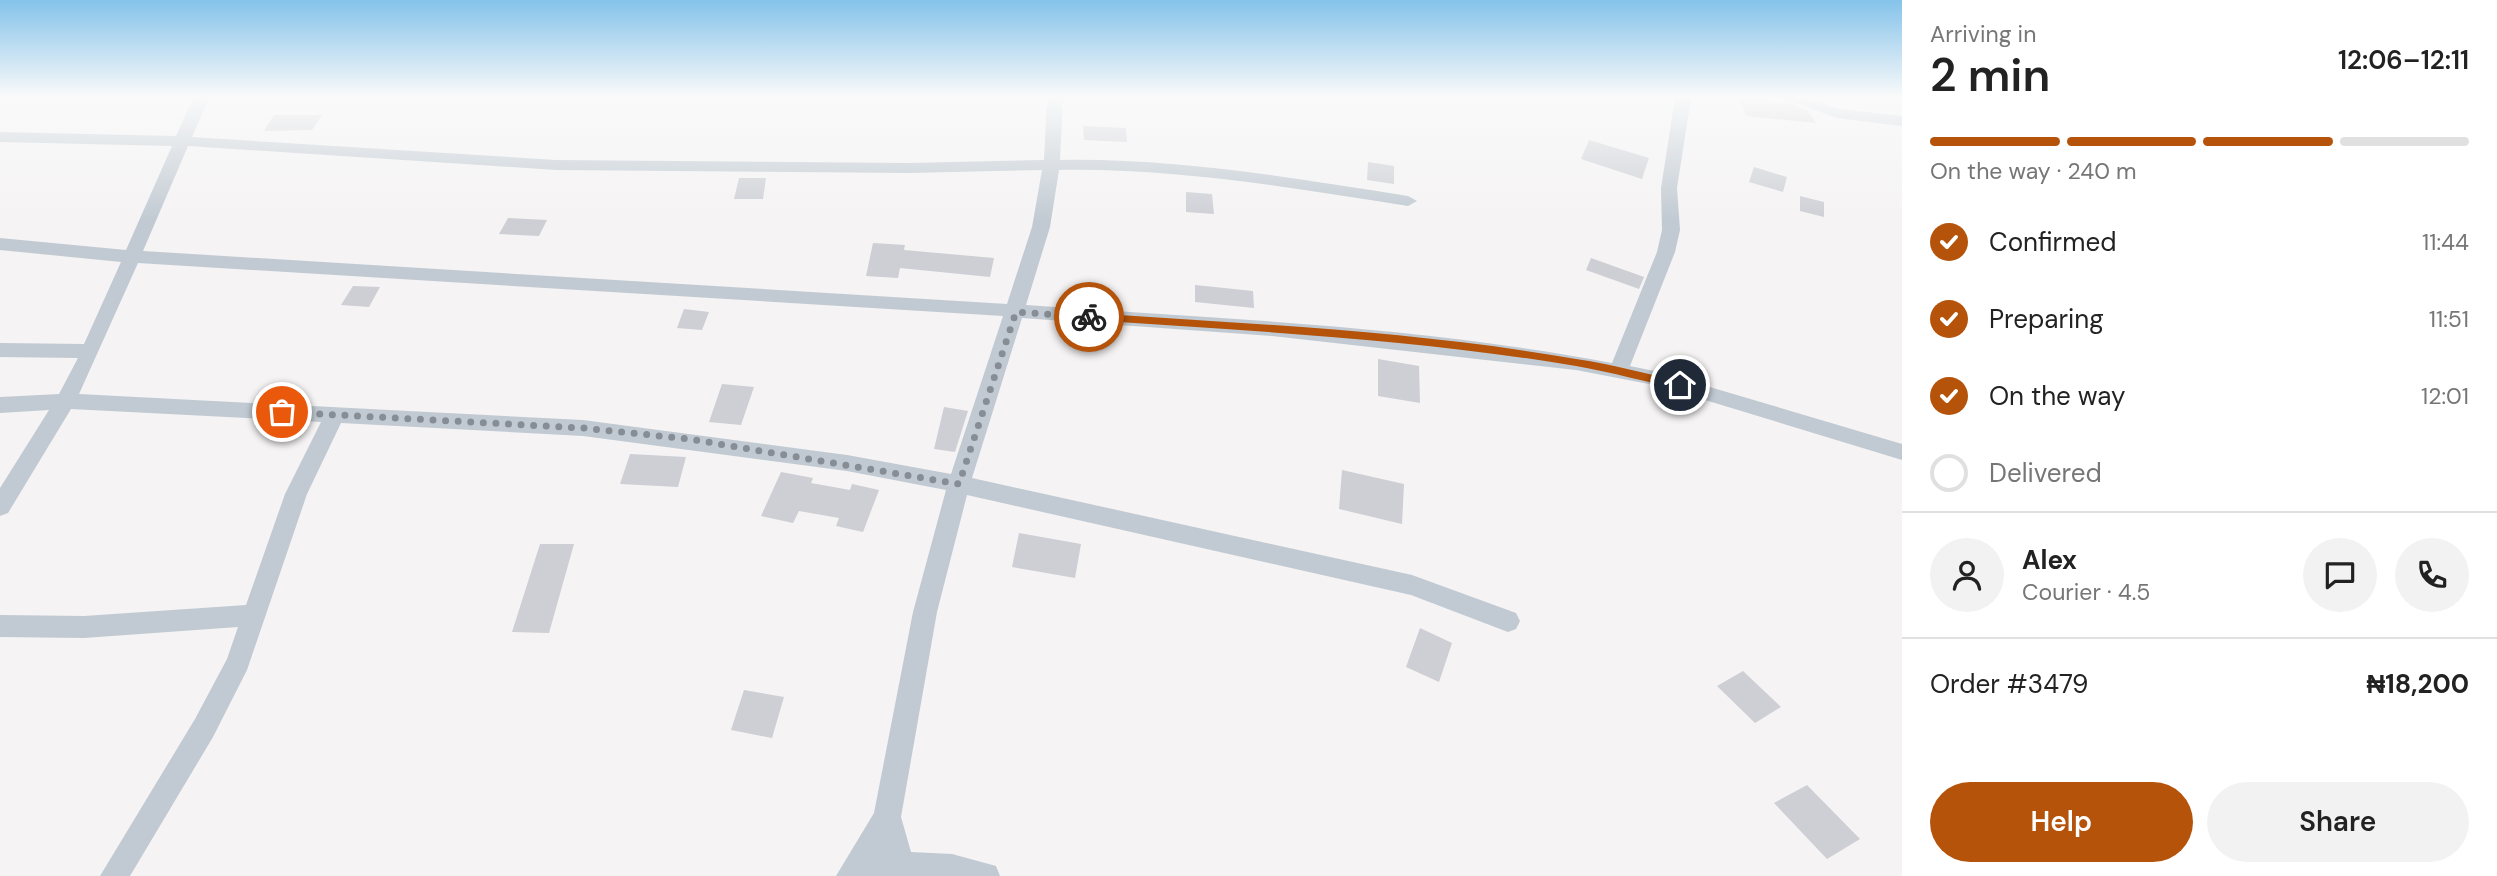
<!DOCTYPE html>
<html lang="en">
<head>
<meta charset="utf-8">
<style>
	:root { --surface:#fff; --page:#f2f2f2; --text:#222; --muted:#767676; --line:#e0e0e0; --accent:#b45309 }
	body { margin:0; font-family:"DM Sans",sans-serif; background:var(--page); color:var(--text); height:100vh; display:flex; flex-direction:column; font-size:26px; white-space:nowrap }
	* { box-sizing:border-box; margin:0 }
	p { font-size:23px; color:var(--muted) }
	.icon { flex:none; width:38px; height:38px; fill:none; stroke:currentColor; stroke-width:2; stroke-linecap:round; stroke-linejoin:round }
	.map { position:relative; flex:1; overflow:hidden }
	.drawer { display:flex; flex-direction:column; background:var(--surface); width:595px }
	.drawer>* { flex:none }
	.pin { position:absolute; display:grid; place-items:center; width:60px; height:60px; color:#fff; margin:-30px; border:4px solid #fff; border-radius:50%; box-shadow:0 2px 7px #0007 }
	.courier { position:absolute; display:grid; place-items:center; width:70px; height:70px; margin:-35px; border:5px solid #b45309; border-radius:50%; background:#fff; color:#222; box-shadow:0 2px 9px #0007 }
	.summary em { font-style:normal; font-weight:600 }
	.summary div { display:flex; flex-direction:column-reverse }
	.summary { display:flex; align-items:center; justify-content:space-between; height:119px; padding:0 28px }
	h1 { font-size:46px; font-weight:600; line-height:52px }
	.bar { display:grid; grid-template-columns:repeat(4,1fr); gap:10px 7px; align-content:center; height:84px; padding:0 28px }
	.bar i { height:9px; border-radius:5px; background:var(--line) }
	.bar .selected { background:var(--accent) }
	.bar p { grid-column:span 4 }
	.line { display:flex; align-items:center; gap:18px; padding:0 28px; border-top:2px solid var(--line) }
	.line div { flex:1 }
	.round { display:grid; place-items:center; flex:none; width:74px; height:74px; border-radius:37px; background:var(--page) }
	ol { padding:0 28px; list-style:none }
	li { display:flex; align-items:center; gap:21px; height:77px }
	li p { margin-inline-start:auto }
	li .icon { padding:7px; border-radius:50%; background:var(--accent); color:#fff; stroke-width:4 }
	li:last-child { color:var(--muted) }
	li i { width:38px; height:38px; border:4px solid var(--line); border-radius:50% }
	.button { display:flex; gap:14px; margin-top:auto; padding:14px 28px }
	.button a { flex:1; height:80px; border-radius:42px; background:var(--accent); color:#fff; font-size:28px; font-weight:600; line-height:80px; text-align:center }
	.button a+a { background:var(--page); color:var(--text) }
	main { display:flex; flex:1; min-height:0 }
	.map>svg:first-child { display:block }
</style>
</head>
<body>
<main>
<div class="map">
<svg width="1902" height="876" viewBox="0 0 1902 876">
	<rect width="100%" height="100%" fill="#f5f3f3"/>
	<path fill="#cdcfd5" d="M1739 98H1765L1767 103 1792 104 1807 110 1816 123 1746 116Z
		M274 115H322L312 130 264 131Z
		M1083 126 1126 128 1127 142 1084 140Z
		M1589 140 1649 158 1642 179 1581 159Z
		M1368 162 1394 166V184L1367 180Z
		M1754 167 1787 177 1783 192 1749 182Z
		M739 178H766L763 199H734Z
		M1186 192 1212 194 1214 214 1186 212Z
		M1800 196 1824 202V217L1800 211Z
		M508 218 547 220 539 236 499 234Z
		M873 243 905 245 904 250 994 258 990 277 900 268 898 278 866 276Z
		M1591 258 1644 277 1639 289 1586 270Z
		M1195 285 1253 291 1254 308 1195 302Z
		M353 286 380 287 369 307 341 305Z
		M684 309 709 312 702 330 677 328Z
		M1378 359 1419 366 1420 403 1378 396Z
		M722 384 754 387 741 425 709 422Z
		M944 407 968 411 955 452 934 449Z
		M630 454 686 457 678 487 620 484Z
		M1342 470 1404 484 1402 524 1339 509Z
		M781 472 813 478 811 483 850 490 852 484 879 490 863 532 836 526 839 518 799 511 793 523 761 516Z
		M1019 533 1081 544 1075 578 1012 567Z
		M540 544H574L549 633 512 632Z
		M1420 628 1452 643 1439 682 1406 667Z
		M1743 671 1781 707 1755 723 1717 686Z
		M744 690 784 697 772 738 731 730Z
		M1807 785 1860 839 1827 859 1774 803Z"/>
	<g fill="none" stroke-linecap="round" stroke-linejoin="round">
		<path fill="#c1cad2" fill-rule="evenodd" d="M193 98H209L192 137 556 160 909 163 1044 160 1047 98H1063L1060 160C1177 158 1293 178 1408 196L1417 201 1408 206C1293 188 1176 168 1059 170L1050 227 1026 305C1221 319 1419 326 1612 363L1657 252 1662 230 1661 188 1675 98H1691L1677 188 1680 230 1675 252 1630 366 1659 372 1902 444V460L1659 386 1576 370 1272 336 1022 318 972 478 1412 575 1516 613 1520 621 1516 629 1508 632 1411 595 967 495 937 612 901 817 911 852 952 854 996 866 1000 876H836L874 813 913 612 946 490 847 471 583 436 341 423 307 494 247 670 213 737 130 876H100L195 719 227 659 238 627 84 638 0 637V615L84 616 246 605 285 494 321 422 71 409 8 513 0 516V488L49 410 0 413V397L59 394 78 358 0 357V343L84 344 121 262 0 250V238L126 250 172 146 0 142V132L176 136ZM188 146 556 170 909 173 1042 170 1032 227 1007 304 143 251ZM138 263 1003 316 951 474 847 455 583 420 79 394Z
			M1782 98H1806L1839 109 1902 116V126L1837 118Z"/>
	</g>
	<linearGradient id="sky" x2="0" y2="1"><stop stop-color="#85c3ea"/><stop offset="0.44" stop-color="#fafafa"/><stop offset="1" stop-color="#fafafa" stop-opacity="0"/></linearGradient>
	<rect width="1902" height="221" fill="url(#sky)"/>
	<path fill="#b45309" d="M1089 313C1251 324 1416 331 1576 359 1611 364 1646 374 1680 381L1686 385 1680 389C1646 382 1611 372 1576 366 1417 339 1250 331 1089 320L1083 317Z"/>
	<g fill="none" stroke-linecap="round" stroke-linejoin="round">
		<path stroke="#868d94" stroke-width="7" stroke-dasharray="0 12.6" d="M282 412 583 428 689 439 959 484 1016 312 1089 317"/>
	</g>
</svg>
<div class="pin" style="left:282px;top:412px;background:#ea580c"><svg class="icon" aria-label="bag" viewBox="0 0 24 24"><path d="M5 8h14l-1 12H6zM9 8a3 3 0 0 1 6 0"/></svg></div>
<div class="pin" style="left:1680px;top:385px;background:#1f2937"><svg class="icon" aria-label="home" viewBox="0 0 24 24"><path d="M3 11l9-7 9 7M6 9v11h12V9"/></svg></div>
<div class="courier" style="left:1089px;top:317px"><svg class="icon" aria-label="bike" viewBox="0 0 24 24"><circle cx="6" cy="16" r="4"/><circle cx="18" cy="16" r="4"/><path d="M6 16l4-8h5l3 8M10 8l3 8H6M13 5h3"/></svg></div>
</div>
<section class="drawer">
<div class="summary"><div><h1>2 min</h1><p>Arriving in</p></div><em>12:06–12:11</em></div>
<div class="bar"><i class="selected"></i><i class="selected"></i><i class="selected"></i><i></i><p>On the way · 240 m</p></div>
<ol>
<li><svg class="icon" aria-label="check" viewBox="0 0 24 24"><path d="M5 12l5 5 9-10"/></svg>Confirmed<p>11:44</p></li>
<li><svg class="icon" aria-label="check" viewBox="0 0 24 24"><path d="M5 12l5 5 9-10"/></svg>Preparing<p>11:51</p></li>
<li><svg class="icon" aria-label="check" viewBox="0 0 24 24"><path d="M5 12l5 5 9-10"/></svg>On the way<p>12:01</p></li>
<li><i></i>Delivered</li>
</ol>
<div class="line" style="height:126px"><a class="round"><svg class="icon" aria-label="person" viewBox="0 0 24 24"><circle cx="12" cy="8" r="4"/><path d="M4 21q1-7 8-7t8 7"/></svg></a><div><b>Alex</b><p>Courier · 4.5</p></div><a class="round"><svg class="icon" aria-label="chat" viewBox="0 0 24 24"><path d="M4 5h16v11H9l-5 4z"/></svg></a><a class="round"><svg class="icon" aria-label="phone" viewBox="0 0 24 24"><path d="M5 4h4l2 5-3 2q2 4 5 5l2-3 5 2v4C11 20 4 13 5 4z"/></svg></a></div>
<div class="line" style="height:91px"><div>Order #3479</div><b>₦18,200</b></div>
<div class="button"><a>Help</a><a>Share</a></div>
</section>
</main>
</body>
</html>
